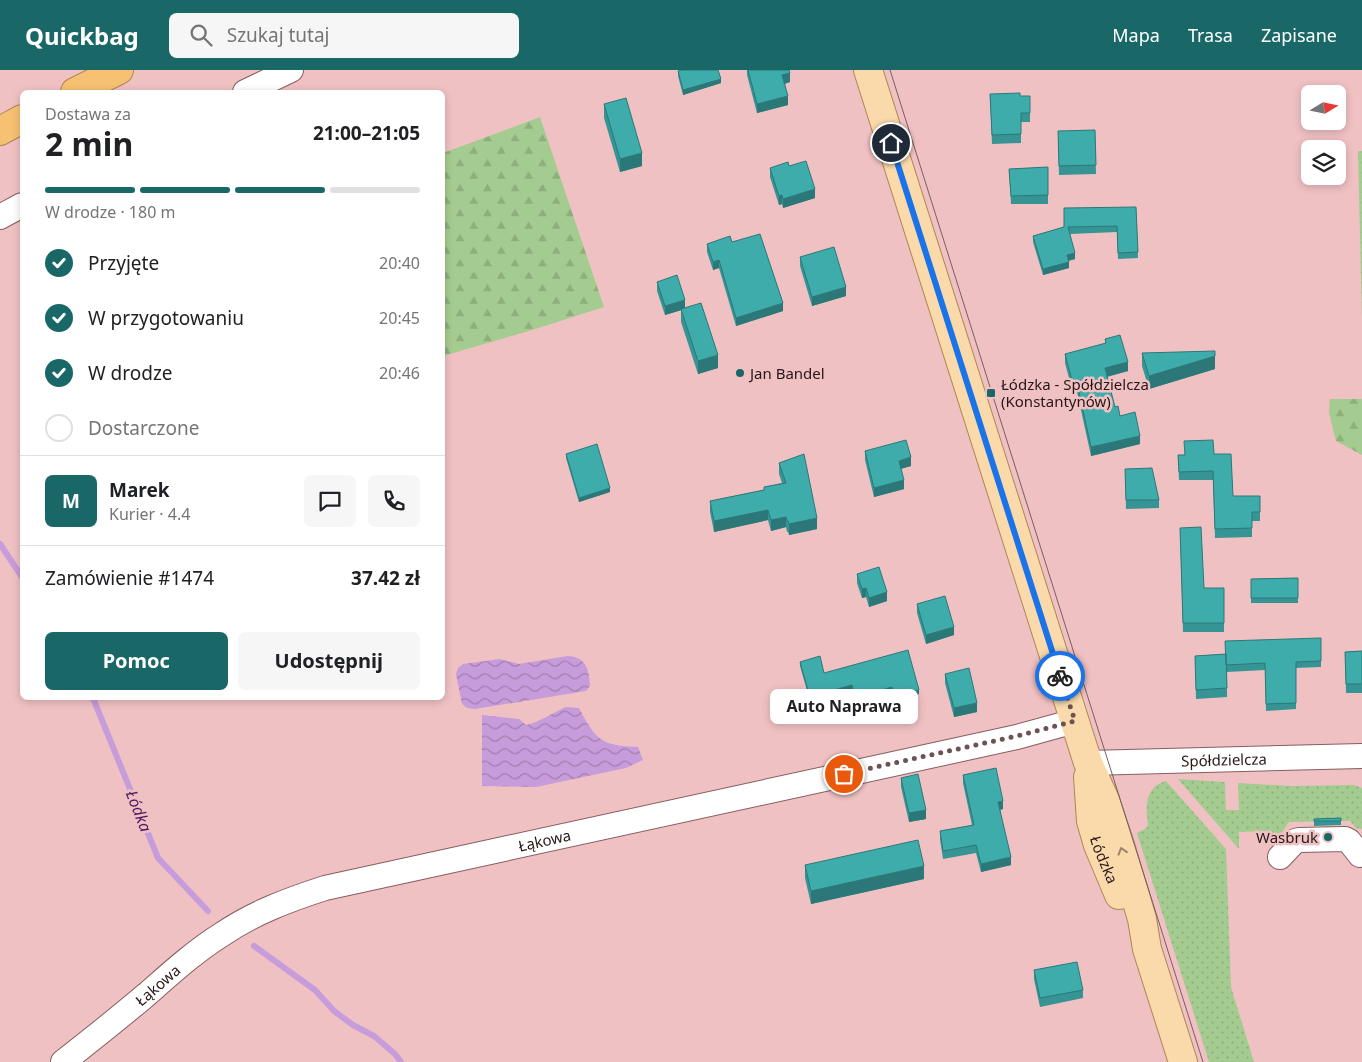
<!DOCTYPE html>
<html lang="pl">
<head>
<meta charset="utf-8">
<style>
	:root { --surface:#fff; --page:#f6f6f6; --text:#202124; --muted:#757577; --line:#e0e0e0; --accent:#196767 }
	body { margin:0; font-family:"Noto Sans",sans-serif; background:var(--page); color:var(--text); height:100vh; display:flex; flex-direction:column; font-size:19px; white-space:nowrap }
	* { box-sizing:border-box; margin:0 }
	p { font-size:16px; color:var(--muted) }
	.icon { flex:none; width:28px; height:28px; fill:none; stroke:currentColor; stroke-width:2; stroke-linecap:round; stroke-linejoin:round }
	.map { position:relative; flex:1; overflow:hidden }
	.sheet { position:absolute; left:20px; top:20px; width:425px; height:610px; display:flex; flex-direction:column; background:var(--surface); border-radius:8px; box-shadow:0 2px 8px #0003 }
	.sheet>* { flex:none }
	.needle { width:32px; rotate:80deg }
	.controls { position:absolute; left:1301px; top:15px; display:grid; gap:10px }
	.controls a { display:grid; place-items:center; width:45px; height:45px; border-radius:8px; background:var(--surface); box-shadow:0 2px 8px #0003; font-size:25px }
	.pin { position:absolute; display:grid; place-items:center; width:42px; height:42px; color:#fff; margin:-21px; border:2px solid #fff; border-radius:50%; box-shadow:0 1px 5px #0007 }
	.courier { position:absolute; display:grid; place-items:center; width:50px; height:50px; margin:-25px; border:4px solid #1a73e8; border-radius:50%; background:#fff; color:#222; box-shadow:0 1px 6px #0007 }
	.bubble { position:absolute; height:35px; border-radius:8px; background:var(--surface); box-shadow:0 2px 8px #0003; font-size:16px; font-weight:700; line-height:35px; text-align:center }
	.overview em { font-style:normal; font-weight:700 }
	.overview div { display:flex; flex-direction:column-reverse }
	.overview { display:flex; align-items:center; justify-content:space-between; height:85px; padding:0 25px }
	h1 { font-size:32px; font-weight:700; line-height:38px }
	.bar { display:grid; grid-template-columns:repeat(4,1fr); gap:8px 5px; align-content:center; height:60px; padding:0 25px }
	.bar i { height:6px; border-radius:4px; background:var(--line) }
	.bar .current { background:var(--accent) }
	.bar p { grid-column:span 4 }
	.line { display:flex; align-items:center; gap:12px; padding:0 25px; border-top:1px solid var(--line) }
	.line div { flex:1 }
	.round { display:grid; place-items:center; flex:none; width:52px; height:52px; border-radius:8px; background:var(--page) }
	ol { padding:0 25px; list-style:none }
	li { display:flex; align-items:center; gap:15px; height:55px }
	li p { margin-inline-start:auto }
	li .icon { padding:5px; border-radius:50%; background:var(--accent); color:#fff; stroke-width:4 }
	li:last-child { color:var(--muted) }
	li i { width:28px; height:28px; border:2px solid var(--line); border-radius:50% }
	.action { display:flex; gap:10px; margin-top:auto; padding:10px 25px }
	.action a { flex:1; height:58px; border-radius:8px; background:var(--accent); color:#fff; font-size:20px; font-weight:700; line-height:58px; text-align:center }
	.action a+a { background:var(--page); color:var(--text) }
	header { display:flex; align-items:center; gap:30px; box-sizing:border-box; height:70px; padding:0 25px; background:var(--accent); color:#fff }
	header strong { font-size:24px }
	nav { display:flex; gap:28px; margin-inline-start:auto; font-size:18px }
	.search { width:350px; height:45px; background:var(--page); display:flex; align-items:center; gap:12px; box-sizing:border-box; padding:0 18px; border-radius:8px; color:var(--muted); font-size:19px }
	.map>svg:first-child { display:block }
</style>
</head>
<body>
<header>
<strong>Quickbag</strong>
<div class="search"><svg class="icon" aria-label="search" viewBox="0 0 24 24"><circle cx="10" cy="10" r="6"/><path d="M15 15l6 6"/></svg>Szukaj tutaj</div>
<nav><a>Mapa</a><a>Trasa</a><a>Zapisane</a></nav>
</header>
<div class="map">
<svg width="1362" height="992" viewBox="0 0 1362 992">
	<defs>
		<pattern id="grass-dots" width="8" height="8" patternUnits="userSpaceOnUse" patternTransform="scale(1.25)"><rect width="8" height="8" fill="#a5cc90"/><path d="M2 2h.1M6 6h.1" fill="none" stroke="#8eae7b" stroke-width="1.8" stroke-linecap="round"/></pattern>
		<pattern id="forest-firs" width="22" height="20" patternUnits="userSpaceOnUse" patternTransform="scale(1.25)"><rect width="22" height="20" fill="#a5cc90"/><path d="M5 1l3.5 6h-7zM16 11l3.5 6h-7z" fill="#8eae7b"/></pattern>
		<pattern id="water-waves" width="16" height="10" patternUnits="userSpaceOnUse" patternTransform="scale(1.25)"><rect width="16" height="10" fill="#c79cda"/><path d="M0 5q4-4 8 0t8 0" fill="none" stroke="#a27eb0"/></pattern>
	</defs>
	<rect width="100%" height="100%" fill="#f0c1c3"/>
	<path fill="url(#grass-dots)" d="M1358 81H1362V251Z
		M1178 709 1225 712 1226 740H1239L1238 713 1292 716 1354 715 1362 718V759L1356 758 1350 751 1289 752 1272 777 1271 761 1239 762V779Z
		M1166 711 1226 779 1231 917 1254 992H1209L1137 763 1145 759 1148 756C1146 738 1144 717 1166 711Z"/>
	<path fill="url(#forest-firs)" d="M540 47 604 237 529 261 443 286V83Z
		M1330 329H1362V385L1336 371 1329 343Z"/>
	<path fill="url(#water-waves)" d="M567 586C586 587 589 598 590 616L586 621 475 639 467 638 462 634 456 604 458 598 463 594 500 589 519 594Z
		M566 637 579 638C595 669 601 676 638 677L643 690 626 698 536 717 482 716V645L519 649 526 655C540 652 552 643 566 637Z"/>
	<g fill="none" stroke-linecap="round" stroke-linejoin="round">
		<path stroke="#c79cda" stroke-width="6" d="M0 474 22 507
			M93 628 158 788 208 841
			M254 876 315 920 334 941 353 955 374 966 395 984 401 992"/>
		<defs>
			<g id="minor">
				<path d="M245 22 291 0"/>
				<path d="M0 147 22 135"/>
				<path id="s1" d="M1088 693 1362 686"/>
				<path d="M1280 787 1295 771 1299 770 1345 769 1349 771 1360 785"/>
				<path id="s2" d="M63 992C91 970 119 948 146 925 170 904 194 882 221 865 253 843 288 830 325 818L1017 667 1075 651"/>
			</g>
			<g id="major">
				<path d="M868 0 1088 693 1105 730 1120 775 1142 849 1147 879 1183 992"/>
				<path id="s3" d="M1088 707 1091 751 1098 775 1119 825"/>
			</g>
			<path id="highway" d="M75 22 119 0
				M0 61 22 49"/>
		</defs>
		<use href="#minor" stroke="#865d60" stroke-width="26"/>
		<use href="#major" stroke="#ae8653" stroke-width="30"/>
		<use href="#highway" stroke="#ae8653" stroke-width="30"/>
		<use href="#minor" stroke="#fff" stroke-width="24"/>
		<use href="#major" stroke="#fadaab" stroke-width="28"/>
		<use href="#highway" stroke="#f7c173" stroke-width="28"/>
		<path stroke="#7a5e5f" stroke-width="1" d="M890 0 1203 992"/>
	</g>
	<path fill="#369494" d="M747 0H789L790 12 785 14 788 35 757 43 747 5Z
		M678 1 721 13 683 25 678 6Z
		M990 24 1020 26 1030 43V52H1021V73L992 74Z
		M604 34 642 96 620 102 604 48Z
		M1095 60 1096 104 1059 105 1058 70Z
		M789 96 815 128 783 138 782 134 779 135 770 107V98Z
		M1048 97V134H1011L1009 99Z
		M1136 137 1138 188 1118 189 1117 162 1070 164 1075 189 1068 191 1069 198 1043 205 1033 172V166Z
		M732 172 783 241 736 256 719 198 713 200 707 182V174Z
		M800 187 846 226 812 236 800 196Z
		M657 212 685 238 718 298 698 304 681 252V240L665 245 657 221Z
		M1105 269 1128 301 1107 307 1115 337 1120 346 1140 374 1091 386 1077 322 1073 323 1065 293V284L1105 274Z
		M1142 283 1215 299 1149 319 1142 296Z
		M865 381 911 396 901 399 904 419 874 427 865 390Z
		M566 384 610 422 579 432 566 388Z
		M1214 384 1233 426H1260V451H1252V467L1215 468 1213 410H1179L1178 385Z
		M779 393 817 459 789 465 788 462H787L786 457 771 461 768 450 714 462 710 442V431L764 420V417L782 413 779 404Z
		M1125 399 1159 430V438L1126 439Z
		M1180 458 1204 518H1224V562H1183Z
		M857 504 887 531 869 537 866 527 862 528 857 513Z
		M1298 508V533H1251V509Z
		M917 534 954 565 926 574 917 543Z
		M1321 568V597L1296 598V639L1266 641 1265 600 1227 602V627L1196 629 1195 586 1226 584Z
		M1362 581V623H1346L1345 582Z
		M800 592 824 603 919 624 895 631 892 622 855 632 852 620 810 631 800 596Z
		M945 604 977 642 954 647 945 613Z
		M963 705 1003 739 1000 740 1011 795 981 802 976 783 943 789 940 769V761L972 755 963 713Z
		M901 708 926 749 909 752 901 717Z
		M1341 748V755L1314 756V749Z
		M805 795 924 809 811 834 805 808Z
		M1034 900 1083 920V928L1040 937 1034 909Z"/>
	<path fill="#2c7878" d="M790 3V12L782 14V5Z
		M721 9V13L683 25V20Z
		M788 26V35L757 43V34Z
		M642 83V96L620 102V89Z
		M815 119V128L783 138V129Z
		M782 125V134L779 135V126Z
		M1075 183V189L1067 191V185Z
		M719 190V198L713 200V192Z
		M1069 192V198L1043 205V199Z
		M846 217V226L812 236V227Z
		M685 230V239L665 245V236Z
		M783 233V241L736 256V248Z
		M718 285V298L698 304V291Z
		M1215 286V299L1149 319V306Z
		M1128 292V301L1105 307V298Z
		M1077 313V322L1073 323V314Z
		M1140 366V374L1091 386V377Z
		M911 387V396L899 399V391Z
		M904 410V419L874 427V418Z
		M610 418V422L579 432V428Z
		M768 440V450L714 462V451Z
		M786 447V457L771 461V450Z
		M817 448V459L789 465V454Z
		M866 518V527L862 528V519Z
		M887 522V531L869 537V528Z
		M954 557V565L926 574V565Z
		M852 615V620L810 631V627Z
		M892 617V622L855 632V628Z
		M919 620V624L895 631V627Z
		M977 633V642L954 647V638Z
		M1003 731V739L998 740V732Z
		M926 740V749L909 752V743Z
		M1011 787V795L981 802V794Z
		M924 796V809L811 834V821Z"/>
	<path fill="#3facac" stroke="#2c7878" d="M682 0H718L721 9 683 20 678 1Z
		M748 0H789L790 3 782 5 788 26 757 34Z
		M1020 23V26H1030V43H1021V64L992 65 990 24Z
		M626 28 642 83 620 89 604 34Z
		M1095 60 1096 95 1059 96 1058 61Z
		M806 91 815 119 783 129 782 125 779 126 770 98 788 92 789 96Z
		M1048 97V125L1011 126 1009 99Z
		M1136 137 1138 182 1118 183 1117 156 1068 157 1075 183 1067 185 1069 192 1043 199 1033 166 1064 157V138Z
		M760 164 783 233 736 248 719 190 713 192 707 174 730 166 732 172Z
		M834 177 846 217 812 227 800 187Z
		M677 205 685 230 665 236 657 212Z
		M701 233 718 285 698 291 681 239Z
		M1120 265 1128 292 1105 298 1115 337 1118 336 1120 346 1135 342 1140 366 1091 377 1077 313 1073 314 1065 284 1106 273 1105 269Z
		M1215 281V286L1149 306 1142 283Z
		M906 370 911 387 899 391 904 410 874 418 865 381Z
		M1213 370 1214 384H1231L1233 426H1260V442H1252V458L1215 459 1213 401 1179 402 1178 385H1185L1184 371Z
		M597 374 610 418 579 428 566 384Z
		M804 384 817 448 789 454 788 451H787L786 447 771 450 768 440 714 451 710 431 764 420V417L786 413 779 393Z
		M1152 398 1159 430H1126L1125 399Z
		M1201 457 1204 518H1224V553H1183L1180 458Z
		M879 497 887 522 869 528 866 518 862 519 857 504Z
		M1298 508V528H1251V509Z
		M945 526 954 557 926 565 917 534Z
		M1321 568V591L1296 592V633L1266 634 1265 593 1226 595 1225 571Z
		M908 580 919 620 895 627 892 617 855 628 852 615 810 627 800 592 820 586 824 603Z
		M1362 581V614H1346L1345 582Z
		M1226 584 1227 618 1196 620 1195 586Z
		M969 598 977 633 954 638 945 604Z
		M996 698 1003 731 998 732 1011 787 981 794 976 775 943 781 940 761 974 755 963 705Z
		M918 704 926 740 909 743 901 708Z
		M1341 748V751H1314V749Z
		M918 770 924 796 811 821 805 795Z
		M1077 892 1083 920 1040 928 1034 900Z"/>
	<defs><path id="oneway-chevron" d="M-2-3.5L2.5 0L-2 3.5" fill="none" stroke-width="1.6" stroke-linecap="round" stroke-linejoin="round" transform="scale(1.25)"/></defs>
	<use stroke="#9b8269" href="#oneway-chevron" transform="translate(1122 781) rotate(-107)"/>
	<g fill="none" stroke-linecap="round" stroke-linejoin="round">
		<path stroke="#6d5254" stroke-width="5" stroke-dasharray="0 9" d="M844 704 1017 666 1075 651 1060 606"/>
		<path stroke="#1a73e8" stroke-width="6" d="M891 73 1060 606"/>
	</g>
	<g fill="#196767" stroke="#f0c1c3" stroke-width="2">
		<circle cx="740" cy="303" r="5"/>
		<rect x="986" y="318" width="10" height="10" rx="2.5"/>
		<circle cx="1328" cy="767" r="5"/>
	</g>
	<g text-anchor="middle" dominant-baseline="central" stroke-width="5" stroke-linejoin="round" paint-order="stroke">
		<g font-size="15" fill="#271718" stroke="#f0c1c3" text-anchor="start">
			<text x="750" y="303">Jan Bandel</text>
			<text x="1001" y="314">Łódzka - Spółdzielcza<tspan x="1001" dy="17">(Konstantynów)</tspan></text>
			<text x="1318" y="767" text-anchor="end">Wasbruk</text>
		</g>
		<g font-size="15" fill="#271718" stroke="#f0c1c3">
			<text stroke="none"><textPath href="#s1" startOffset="136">Spółdzielcza</textPath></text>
			<text stroke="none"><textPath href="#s2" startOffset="542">Łąkowa</textPath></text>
			<text stroke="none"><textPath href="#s3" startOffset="85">Łódzka</textPath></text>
			<text stroke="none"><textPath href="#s2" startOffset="122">Łąkowa</textPath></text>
		</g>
		<g font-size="16" font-style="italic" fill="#4f1a63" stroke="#f0c1c3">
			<text transform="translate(139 741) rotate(68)">Łódka</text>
		</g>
	</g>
</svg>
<div class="controls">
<a><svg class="needle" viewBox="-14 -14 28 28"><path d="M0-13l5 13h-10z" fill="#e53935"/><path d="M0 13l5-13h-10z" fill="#757577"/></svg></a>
<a><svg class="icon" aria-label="layers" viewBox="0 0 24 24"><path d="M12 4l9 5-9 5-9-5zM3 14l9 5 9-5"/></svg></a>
</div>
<div class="pin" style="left:844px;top:704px;background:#ea580c"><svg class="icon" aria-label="bag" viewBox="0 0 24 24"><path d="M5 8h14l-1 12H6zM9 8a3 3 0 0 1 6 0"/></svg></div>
<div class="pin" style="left:891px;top:73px;background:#1f2937"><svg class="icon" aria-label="home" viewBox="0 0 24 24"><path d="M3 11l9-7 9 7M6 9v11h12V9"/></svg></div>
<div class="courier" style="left:1060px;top:606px"><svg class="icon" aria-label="bike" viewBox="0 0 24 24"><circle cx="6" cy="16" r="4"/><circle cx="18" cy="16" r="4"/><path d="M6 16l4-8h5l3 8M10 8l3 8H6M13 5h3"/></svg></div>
<div class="bubble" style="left:770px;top:619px;width:148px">Auto Naprawa</div>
<section class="sheet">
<div class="overview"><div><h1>2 min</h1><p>Dostawa za</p></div><em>21:00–21:05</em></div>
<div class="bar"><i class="current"></i><i class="current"></i><i class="current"></i><i></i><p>W drodze · 180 m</p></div>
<ol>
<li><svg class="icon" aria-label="check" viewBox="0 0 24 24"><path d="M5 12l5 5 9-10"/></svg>Przyjęte<p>20:40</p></li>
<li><svg class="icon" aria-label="check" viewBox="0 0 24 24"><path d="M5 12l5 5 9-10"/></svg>W przygotowaniu<p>20:45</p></li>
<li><svg class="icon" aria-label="check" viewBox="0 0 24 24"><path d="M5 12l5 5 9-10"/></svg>W drodze<p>20:46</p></li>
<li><i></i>Dostarczone</li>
</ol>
<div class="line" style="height:90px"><b class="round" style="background:var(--accent);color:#fff">M</b><div><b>Marek</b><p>Kurier · 4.4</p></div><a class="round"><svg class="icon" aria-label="chat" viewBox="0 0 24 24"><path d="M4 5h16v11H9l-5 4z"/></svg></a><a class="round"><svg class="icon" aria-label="phone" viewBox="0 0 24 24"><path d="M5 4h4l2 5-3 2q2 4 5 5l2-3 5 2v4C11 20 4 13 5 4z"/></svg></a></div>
<div class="line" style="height:65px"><div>Zamówienie #1474</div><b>37.42 zł</b></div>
<div class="action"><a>Pomoc</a><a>Udostępnij</a></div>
</section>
</div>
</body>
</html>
